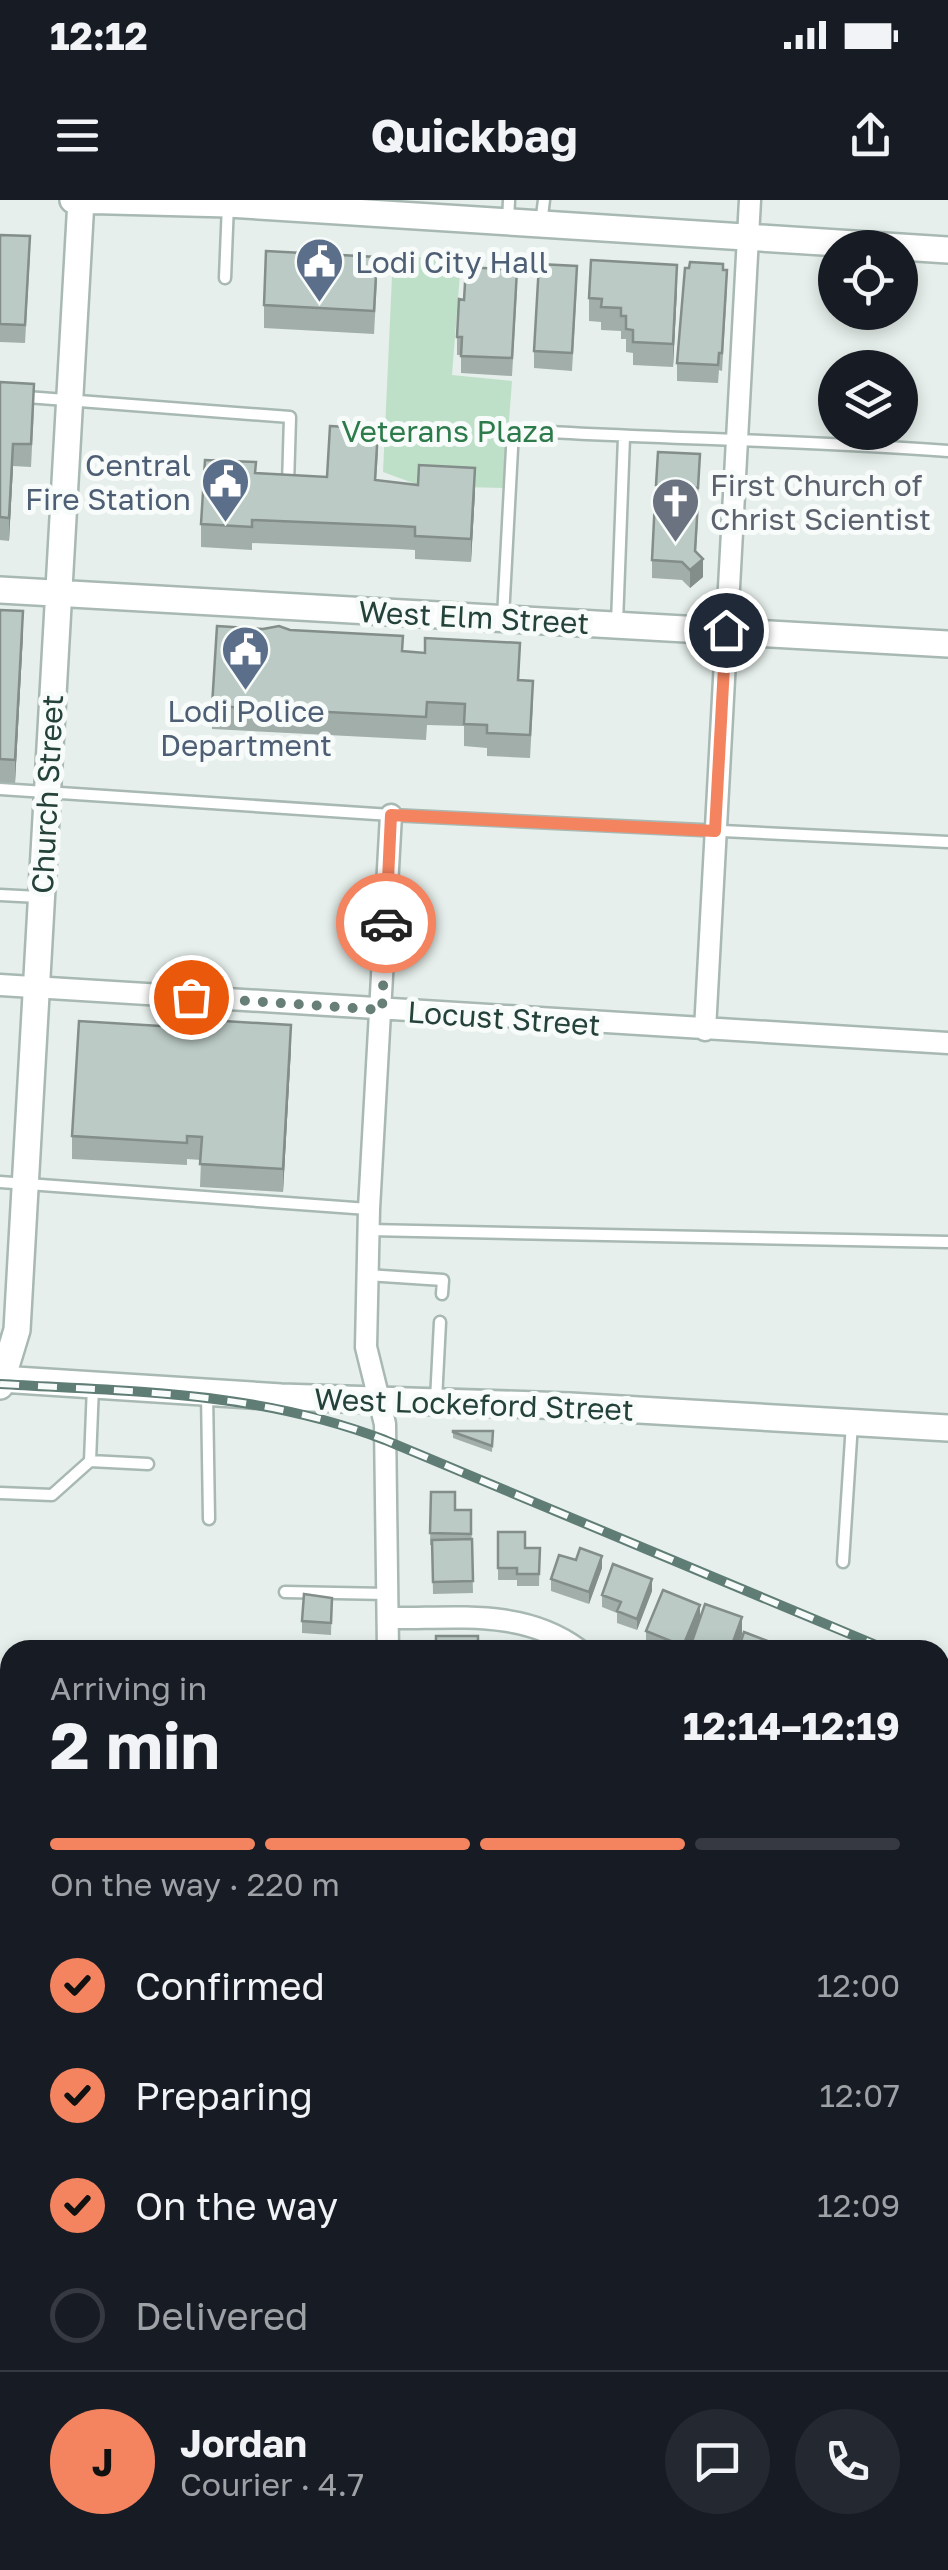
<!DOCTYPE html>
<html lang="en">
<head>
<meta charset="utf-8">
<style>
	:root { --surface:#171b24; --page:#242831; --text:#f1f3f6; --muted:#9ea1a6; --line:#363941; --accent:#f4845f }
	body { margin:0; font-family:"Golos Text",sans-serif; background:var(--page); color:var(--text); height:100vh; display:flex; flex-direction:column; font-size:38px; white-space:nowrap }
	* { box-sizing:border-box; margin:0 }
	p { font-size:32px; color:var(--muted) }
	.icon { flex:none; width:55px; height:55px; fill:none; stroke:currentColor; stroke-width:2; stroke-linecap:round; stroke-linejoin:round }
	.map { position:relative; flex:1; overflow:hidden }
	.details { position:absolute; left:0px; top:1440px; width:950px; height:930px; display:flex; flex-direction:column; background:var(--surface); border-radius:30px 30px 0 0; box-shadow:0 5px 15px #0003 }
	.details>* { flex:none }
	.tools { position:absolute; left:818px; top:30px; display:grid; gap:20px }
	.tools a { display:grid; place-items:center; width:100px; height:100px; border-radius:50%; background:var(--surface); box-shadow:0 5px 15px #0003; font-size:50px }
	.pin { position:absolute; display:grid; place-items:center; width:85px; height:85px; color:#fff; margin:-42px; border:5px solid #fff; border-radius:50%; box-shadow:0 2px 10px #0007 }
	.courier { position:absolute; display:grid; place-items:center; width:100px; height:100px; margin:-50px; border:8px solid #f4845f; border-radius:50%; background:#fff; color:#222; box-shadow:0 2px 12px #0007 }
	.overview em { font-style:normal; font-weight:700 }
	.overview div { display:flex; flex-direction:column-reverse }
	.overview { display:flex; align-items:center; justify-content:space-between; height:170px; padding:0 50px }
	h1 { font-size:65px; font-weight:700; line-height:75px }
	.bar { display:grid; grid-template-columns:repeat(4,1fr); gap:15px 10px; align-content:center; height:120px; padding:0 50px }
	.bar i { height:12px; border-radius:8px; background:var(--line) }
	.bar .active { background:var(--accent) }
	.bar p { grid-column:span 4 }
	.line { display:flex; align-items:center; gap:25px; padding:0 50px; border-top:2px solid var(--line) }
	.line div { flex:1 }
	.round { display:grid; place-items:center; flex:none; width:105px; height:105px; border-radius:52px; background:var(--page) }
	ol { padding:0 50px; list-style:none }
	li { display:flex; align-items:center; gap:30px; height:110px }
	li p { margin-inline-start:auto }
	li .icon { padding:10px; border-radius:50%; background:var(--accent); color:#111; stroke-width:4 }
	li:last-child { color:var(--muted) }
	li i { width:55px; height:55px; border:5px solid var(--line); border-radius:50% }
	.status { display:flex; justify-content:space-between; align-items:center; height:70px; padding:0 50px; background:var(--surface); direction:ltr }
	.status svg { height:28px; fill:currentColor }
	header { display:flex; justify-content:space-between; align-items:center; height:130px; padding:0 50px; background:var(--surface); font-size:45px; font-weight:700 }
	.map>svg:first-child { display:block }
</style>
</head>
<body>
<div class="status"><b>12:12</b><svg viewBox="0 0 49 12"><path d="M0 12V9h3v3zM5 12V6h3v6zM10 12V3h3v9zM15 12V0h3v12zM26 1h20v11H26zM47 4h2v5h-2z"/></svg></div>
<header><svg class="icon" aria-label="menu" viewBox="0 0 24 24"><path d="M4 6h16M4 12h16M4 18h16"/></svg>Quickbag<svg class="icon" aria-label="share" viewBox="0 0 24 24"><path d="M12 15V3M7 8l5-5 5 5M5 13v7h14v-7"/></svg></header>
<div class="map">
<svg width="948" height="2370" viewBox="0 0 948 2370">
	<rect width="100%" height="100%" fill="#e6efeb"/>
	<path fill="#bfe0c8" d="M393 55 461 61 452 175 512 181 504 288 421 286 383 272Z
		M203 2360H376V2370L203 2366Z"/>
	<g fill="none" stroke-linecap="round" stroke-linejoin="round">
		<defs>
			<path id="service" d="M508 22 509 0
				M541 24 544 0
				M225 78 228 4
				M0 195 290 217 288 285
				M503 417 513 230C658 239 803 240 948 251
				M617 423 624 237
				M0 589 391 615 948 642
				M0 695 39 697
				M0 982 368 1009
				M369 1030 948 1042
				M367 1075 443 1080 442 1094
				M207 1193 209 1319
				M436 1200 440 1122
				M90 1261 148 1264
				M0 1293 52 1295 90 1261 93 1186
				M843 1362 852 1223
				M285 1392 387 1394
				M0 1601H10
				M193 2360V2370
				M489 2360V2370"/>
			<path id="minor" d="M0 785 948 843
				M705 830 750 0
				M388 1418C455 1419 523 1408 579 1450
				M388 1450 385 1224 366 1147 369 1009 391 615
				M940 1636 948 1640
				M940 1722 948 1696
				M0 1752H10
				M940 1896 944 2370
				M0 1961H10
				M0 2194 10 2193
				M401 2360 402 2370"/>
			<path id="tertiary" d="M73 0 228 4 948 50
				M0 390 948 444
				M0 1179 281 1197 570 1206 948 1228
				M0 1186 17 1130 81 0"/>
		</defs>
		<use href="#service" stroke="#a8b8b2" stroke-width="15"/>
		<use href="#minor" stroke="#a8b8b2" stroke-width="25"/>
		<use href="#tertiary" stroke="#a8b8b2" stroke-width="30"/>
		<use href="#service" stroke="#fff" stroke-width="10"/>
		<use href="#minor" stroke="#fff" stroke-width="20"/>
		<use href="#tertiary" stroke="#fff" stroke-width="25"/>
		<defs>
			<path id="rail" d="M0 1184C135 1192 257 1191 385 1240L888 1450
				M940 1472 948 1475"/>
		</defs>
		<use href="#rail" stroke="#5f7d75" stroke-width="10"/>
		<use href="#rail" stroke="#f7fbf9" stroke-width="6" stroke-dasharray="19" stroke-linecap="butt"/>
	</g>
	<path fill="#a1aea9" d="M0 35 30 54 25 143 0 142Z
		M723 70 727 88 722 171 719 170 718 183 677 181V163Z
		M377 80 374 134 264 128V105Z
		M577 83 572 171 534 168V151Z
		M517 88 512 176 461 173V155H457V137L464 100Z
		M677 88 673 167 633 165V153L626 152V139H621V131L601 130V122L589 121V98Z
		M0 182 34 207 31 267 13 266 9 341 0 340Z
		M378 252 376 280 475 291 471 362 415 359V350L399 349 252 343V350L201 347V324L256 273 327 277Z
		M658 252 700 254 698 300 656 297Z
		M698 319 696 352 703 377 690 388 682 380 652 378V360Z
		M0 410 23 434 15 583 0 582Z
		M290 430 403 451 519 480 533 504 530 558 487 556V548L464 546V526L427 525 426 540 212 529V506Z
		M193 831 291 848 283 992 200 987 201 960 187 959V965L72 959V936Z
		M453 1231H493L492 1252 453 1238Z
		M431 1292 455 1310H471L473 1393 433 1394 432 1345H430Z
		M498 1332 525 1348H540L539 1386H517V1380H498Z
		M576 1360 602 1368 589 1404 551 1391V1379Z
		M652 1391 637 1430 617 1423V1413L602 1407V1395Z
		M332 1398 331 1435 302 1433V1421Z
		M700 1420 742 1434 737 1450H650L646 1448V1431Z
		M453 2360H479V2370H453Z
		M648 2360H669V2370H648Z
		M741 2360H764L763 2370H741Z
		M887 2360H915V2370H887Z"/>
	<path fill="#838d89" d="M677 65V88L673 167V144Z
		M13 244V266L9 341V318Z
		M475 268V291L471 362V339Z
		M698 301 695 366 703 359V377L690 388V370Z
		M23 411V434L15 583V560Z
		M291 825V848L283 992V969Z
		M602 1356V1368L589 1404V1392Z
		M652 1379V1391L637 1430V1419Z
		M700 1405V1423L689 1450H683V1446Z
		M742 1417V1434L737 1450H730Z"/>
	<path fill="#bbcac4" stroke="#838d89" stroke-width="2.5" d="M0 35 30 36 25 125 0 124Z
		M266 51 377 57 374 111 264 105Z
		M591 60 677 65 673 144 633 142V130L626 129V116H621V108L601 107 602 99 589 98Z
		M690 62 723 64V70H727L722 153H719L718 165 677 163 685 68H689Z
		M539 64 577 66 572 153 534 151Z
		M466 67 517 70 512 158 461 156 462 137H457L459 99 464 100Z
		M0 182 34 184 31 244H13L9 318 0 317Z
		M330 226 378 229 375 280 418 285 419 265 475 268 471 339 415 336V327L399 326 252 320V327L201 324 205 260 256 262 255 273 327 277Z
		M658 252 700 254 698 288 656 285Z
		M655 300 698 301 695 351 703 359 690 370 682 362 652 360Z
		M0 410 23 411 15 560 0 559Z
		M217 426 263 429 279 426 290 430 403 436 402 451 425 453V438L520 443 518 480 533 481 530 535 487 533V525L464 524 465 504 427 502 426 517 212 506Z
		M207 820 291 825 283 969 200 964 202 937 187 936V943L72 936 79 821 193 828V831H207Z
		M453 1231H493L492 1246 453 1232Z
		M431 1292H455V1310H471V1334L430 1333Z
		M498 1332H525V1348H540L539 1374H517V1368H498Z
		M472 1339 473 1381 433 1382 432 1340Z
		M580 1348 602 1356 589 1392 551 1379 559 1355 576 1360Z
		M613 1364 652 1379 637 1419 617 1411 621 1402 602 1395Z
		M663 1390 700 1405 683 1446 646 1431Z
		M304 1394 332 1398 331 1423 302 1421Z
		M705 1404 742 1417 730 1450H689Z
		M744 1432 773 1443 771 1450H738Z
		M436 1436H478V1450H436Z
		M304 1447 332 1449V1450H304Z
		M514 1447H556V1450H514Z
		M49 2360H184V2370H49Z
		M454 2360H479V2364H454Z
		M517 2360H539V2369H517Z
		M568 2360H588V2370H568Z
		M648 2360H669V2366H648Z
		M741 2360H763V2362L741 2361Z
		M875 2360H885L886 2370H875Z
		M256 2365V2370H228L227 2366Z"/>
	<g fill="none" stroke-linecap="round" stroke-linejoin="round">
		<path stroke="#687f78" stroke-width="10" stroke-dasharray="0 18" d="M191 797 382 810 386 723"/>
		<path stroke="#f4845f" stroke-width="12" d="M386 723 391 615 715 631 726 430"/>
	</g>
	<defs>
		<symbol id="civic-pin" viewBox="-11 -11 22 30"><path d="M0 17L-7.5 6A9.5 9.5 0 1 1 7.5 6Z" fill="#5c6f8a" stroke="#f7fbf9"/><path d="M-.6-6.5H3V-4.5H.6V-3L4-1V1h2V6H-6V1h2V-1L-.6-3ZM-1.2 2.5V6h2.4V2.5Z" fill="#fff"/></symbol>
		<symbol id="church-pin" viewBox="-11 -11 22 30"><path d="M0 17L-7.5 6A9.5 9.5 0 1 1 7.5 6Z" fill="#6b7280" stroke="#f7fbf9"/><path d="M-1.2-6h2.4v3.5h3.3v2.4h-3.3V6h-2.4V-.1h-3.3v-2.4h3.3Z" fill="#fff"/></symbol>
	</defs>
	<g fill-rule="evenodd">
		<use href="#civic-pin" x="292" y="34" width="55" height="75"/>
		<use href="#civic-pin" x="198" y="254" width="55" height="75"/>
		<use href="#church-pin" x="648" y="274" width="55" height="75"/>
		<use href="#civic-pin" x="218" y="422" width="55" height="75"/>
	</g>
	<g text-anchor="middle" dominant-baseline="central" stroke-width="10" stroke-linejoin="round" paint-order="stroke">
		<g font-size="30" fill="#4e5e75" stroke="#f7fbf9" text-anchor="start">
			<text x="355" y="62">Lodi City Hall</text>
			<text x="191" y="265" text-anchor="end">Central<tspan x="191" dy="34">Fire Station</tspan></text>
			<text x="246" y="511" text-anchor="middle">Lodi Police<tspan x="246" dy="34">Department</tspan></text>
		</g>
		<g font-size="30" fill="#2d7a4b" stroke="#f7fbf9">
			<text x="448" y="231">Veterans Plaza</text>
		</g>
		<g font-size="30" fill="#5b616d" stroke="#f7fbf9" text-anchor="start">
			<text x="710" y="285">First Church of<tspan x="710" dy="34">Christ Scientist</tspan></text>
		</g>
		<g font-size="30" fill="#24423a" stroke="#f7fbf9">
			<text transform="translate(474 417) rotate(3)">West Elm Street</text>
			<text transform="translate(47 594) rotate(-87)">Church Street</text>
			<text transform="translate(504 818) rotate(4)">Locust Street</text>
			<text transform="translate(474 1204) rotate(2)">West Lockeford Street</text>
		</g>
	</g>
</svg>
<div class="tools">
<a><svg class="icon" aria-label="locate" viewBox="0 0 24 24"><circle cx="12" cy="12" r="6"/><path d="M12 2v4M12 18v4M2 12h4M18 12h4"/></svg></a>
<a><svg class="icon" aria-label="layers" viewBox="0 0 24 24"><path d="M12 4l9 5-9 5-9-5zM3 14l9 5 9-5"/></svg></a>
</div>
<div class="pin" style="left:191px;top:797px;background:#ea580c"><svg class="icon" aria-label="bag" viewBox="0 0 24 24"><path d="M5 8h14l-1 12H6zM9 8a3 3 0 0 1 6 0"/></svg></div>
<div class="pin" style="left:726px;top:430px;background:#1f2937"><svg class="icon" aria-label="home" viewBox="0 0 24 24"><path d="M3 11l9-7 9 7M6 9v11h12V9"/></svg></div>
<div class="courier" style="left:386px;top:723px"><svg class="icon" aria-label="car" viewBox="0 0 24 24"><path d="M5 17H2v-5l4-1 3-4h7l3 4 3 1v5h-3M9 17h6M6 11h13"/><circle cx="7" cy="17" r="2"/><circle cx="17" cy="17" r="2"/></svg></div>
<section class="details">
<div class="overview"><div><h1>2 min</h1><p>Arriving in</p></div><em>12:14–12:19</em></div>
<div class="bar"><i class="active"></i><i class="active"></i><i class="active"></i><i></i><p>On the way · 220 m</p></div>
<ol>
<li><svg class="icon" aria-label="check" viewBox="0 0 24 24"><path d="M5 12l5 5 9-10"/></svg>Confirmed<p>12:00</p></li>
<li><svg class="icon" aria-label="check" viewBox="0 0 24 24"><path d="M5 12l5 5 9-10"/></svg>Preparing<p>12:07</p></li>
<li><svg class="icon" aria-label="check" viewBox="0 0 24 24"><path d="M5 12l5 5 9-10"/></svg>On the way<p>12:09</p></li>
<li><i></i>Delivered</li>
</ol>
<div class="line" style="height:180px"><b class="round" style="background:var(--accent);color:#111">J</b><div><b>Jordan</b><p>Courier · 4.7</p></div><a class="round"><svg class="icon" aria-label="chat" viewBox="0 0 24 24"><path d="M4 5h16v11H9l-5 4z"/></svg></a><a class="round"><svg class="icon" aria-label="phone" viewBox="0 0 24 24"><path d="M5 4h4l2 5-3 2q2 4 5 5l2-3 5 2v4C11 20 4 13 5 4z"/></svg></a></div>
</section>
</div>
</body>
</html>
